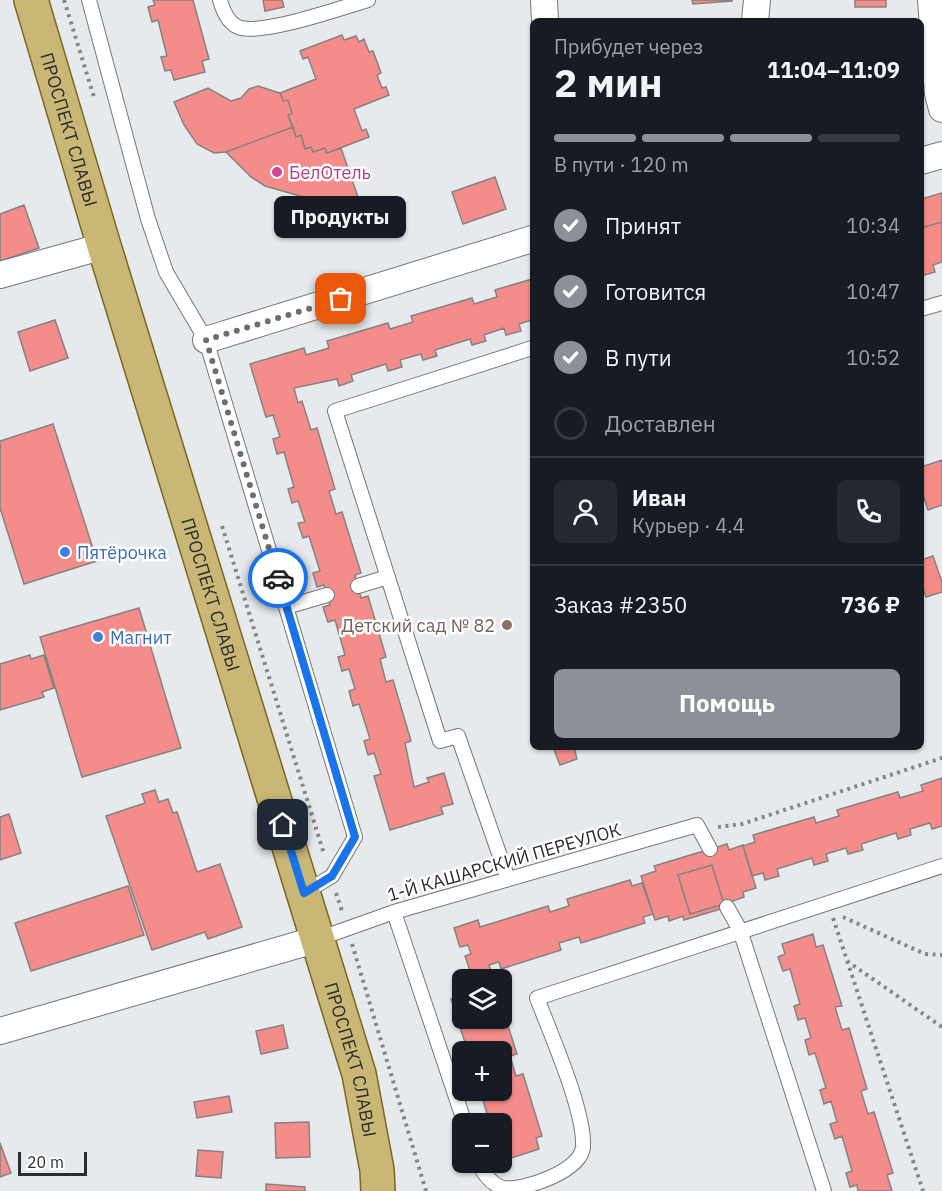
<!DOCTYPE html>
<html lang="ru">
<head>
<meta charset="utf-8">
<style>
	:root { --surface:#171b24; --page:#242831; --text:#f1f3f6; --muted:#9ea1a6; --line:#363941; --accent:#8c9099 }
	body { margin:0; font-family:"IBM Plex Sans",sans-serif; background:var(--page); color:var(--text); height:100vh; display:flex; flex-direction:column; font-size:22px; white-space:nowrap }
	* { box-sizing:border-box; margin:0 }
	p { font-size:20px; color:var(--muted) }
	.icon { flex:none; width:33px; height:33px; fill:none; stroke:currentColor; stroke-width:2; stroke-linecap:round; stroke-linejoin:round }
	.map { position:relative; flex:1; overflow:hidden }
	.panel { position:absolute; left:530px; top:18px; width:394px; height:732px; display:flex; flex-direction:column; background:var(--surface); border-radius:9px; box-shadow:0 2px 4px #0004 }
	.panel>* { flex:none }
	.fabs { position:absolute; left:452px; top:969px; display:grid; gap:12px }
	.fabs a { display:grid; place-items:center; width:60px; height:60px; border-radius:9px; background:var(--surface); box-shadow:0 2px 4px #0004; font-size:30px }
	.scale { position:absolute; left:18px; bottom:15px; width:69px; box-sizing:border-box; padding-left:6px; border:3px solid #2b2c2d; border-top:0; font-size:16px; line-height:21px; white-space:nowrap; color:#2b2c2d; -webkit-text-stroke:4px #fff; paint-order:stroke }
	.pin { position:absolute; display:grid; place-items:center; width:51px; height:51px; color:#fff; margin:-26px; border-radius:12px; box-shadow:0 3px 9px #0006 }
	.courier { position:absolute; display:grid; place-items:center; width:60px; height:60px; margin:-30px; border:4px solid #1a73e8; border-radius:50%; background:#fff; color:#222; box-shadow:0 2px 8px #0007 }
	.bubble { position:absolute; height:42px; border-radius:9px; background:var(--surface); box-shadow:0 2px 4px #0004; font-size:20px; font-weight:700; line-height:42px; text-align:center }
	.overview em { font-style:normal; font-weight:700 }
	.overview div { display:flex; flex-direction:column-reverse }
	.overview { display:flex; align-items:center; justify-content:space-between; height:102px; padding:0 24px }
	h1 { font-size:39px; font-weight:700; line-height:45px }
	.bar { display:grid; grid-template-columns:repeat(4,1fr); gap:9px 6px; align-content:center; height:72px; padding:0 24px }
	.bar i { height:8px; border-radius:4px; background:var(--line) }
	.bar .on { background:var(--accent) }
	.bar p { grid-column:span 4 }
	.line { display:flex; align-items:center; gap:15px; padding:0 24px; border-top:2px solid var(--line) }
	.line div { flex:1 }
	.round { display:grid; place-items:center; flex:none; width:63px; height:63px; border-radius:9px; background:var(--page) }
	ol { padding:0 24px; list-style:none }
	li { display:flex; align-items:center; gap:18px; height:66px }
	li p { margin-inline-start:auto }
	li .icon { padding:6px; border-radius:50%; background:var(--accent); color:#fff; stroke-width:4 }
	li:last-child { color:var(--muted) }
	li i { width:33px; height:33px; border:3px solid var(--line); border-radius:50% }
	.button { display:flex; gap:12px; margin-top:auto; padding:12px 24px }
	.button a { flex:1; height:69px; border-radius:9px; background:var(--accent); color:#fff; font-size:24px; font-weight:700; line-height:69px; text-align:center }
	.map>svg:first-child { display:block }
</style>
</head>
<body>
<div class="map">
<svg width="942" height="1191" viewBox="0 0 942 1191">
	<rect width="100%" height="100%" fill="#e7eaec"/>
	<path fill="#f48d8a" stroke="#858282" stroke-width="1.5" d="M153 0H193L209 59 202 61 205 72 174 80 171 70 165 71 161 57 167 56 158 20 152 22 148 7 155 5Z
		M263 0H282L284 7 265 11Z
		M692 0H732V1L693 4Z
		M855 0H886V7H855Z
		M342 35 344 40 356 36 359 42 364 39 369 52 373 51 381 73 377 75 382 88 386 87 389 95 354 109 362 131 366 129 369 137 327 153 325 148 313 152 311 147 305 149 301 135 296 137 288 115 292 113 288 100 283 101 280 93 316 79 308 57 303 59 300 51Z
		M258 86 280 93 283 101 288 100 292 113 288 115 293 127 226 152 214 153 197 144 184 125 174 102 208 88 231 101 241 98 249 89Z
		M293 127 296 137 301 135 305 149 311 147 313 152 325 148 327 153 341 148 358 197 348 206 326 210 318 207 307 198 265 186 251 177 226 152Z
		M495 177 506 209 463 224 452 192Z
		M942 193V222L921 228V199Z
		M24 205 39 248 0 261V214Z
		M942 222V262L933 265 935 272 921 276V228Z
		M532 279V320L519 324 521 331 506 335 504 328 484 335 486 341 472 345 470 339 435 350 437 356 423 360 421 354 400 360 402 367 388 371 386 364 351 375 353 381 339 386 337 379 294 388 298 403 302 401 311 430 317 428 335 489 329 491 336 514 342 512 361 573 355 575 361 598 368 596 386 657 380 659 386 682 393 680 411 741 405 743 414 787 429 782 427 778 444 773 453 804 441 807 443 814 390 830 374 776 381 774 374 753 368 755 364 741 370 739 359 704 353 706 349 691 355 689 349 669 342 671 338 657 345 655 335 620 328 622 323 607 330 605 324 585 317 587 313 573 320 571 309 536 303 538 298 523 305 522 298 501 292 503 288 489 294 487 284 452 277 454 273 439 280 437 273 415 266 417 250 364 304 348 306 355 329 348 327 341 388 323 390 329 413 322 411 316 472 298 474 304 497 297 495 290Z
		M55 320 68 358 30 371 18 332Z
		M53 424 97 561 24 584 0 508V441Z
		M942 460V505L928 510 921 489V467Z
		M933 556 942 582V592L926 597 921 583V560Z
		M139 608 181 748 82 777 40 637Z
		M30 655 31 659 44 655 54 688 42 692 44 697 0 710V664Z
		M553 747H574L577 759 560 765Z
		M942 778V826L932 829 930 823 910 829 911 835 898 839 896 833 861 844 863 850 848 854 846 848 826 854 828 861 814 865 812 858 777 869 779 876 765 880 763 873 752 876 743 846 755 842 753 835 814 817 816 823 839 816 837 810 898 792 900 798 923 791 921 785Z
		M155 790 159 802 168 799 173 813 177 812 197 872 220 864 242 927 208 939 205 932 152 950 106 816 145 803 142 794Z
		M9 814 21 853 0 860V817Z
		M727 844 729 850 743 845 756 888 743 892 744 897 730 902 727 907 684 920 683 916 669 921 668 916 655 920 641 876 656 871 654 866Z
		M712 865 724 904 690 914 678 875Z
		M630 880 632 886 642 883 653 914 643 917 645 923 581 943 579 937 559 943 561 950 501 969 499 962 489 965 492 974 484 977 485 980H473L465 956 471 954 468 945 460 947 454 928 478 920 480 927 548 906 550 912 569 906 567 899Z
		M128 886 144 935 31 971 15 923Z
		M813 934 816 947 823 945 842 1006 835 1007 842 1030 849 1028 867 1089 861 1091 868 1114 874 1112 893 1173 887 1175 892 1191H858L857 1185 850 1187 846 1173 852 1171 842 1136 835 1139 830 1124 837 1122 831 1101 824 1104 820 1090 826 1088 815 1053 809 1055 805 1040 811 1038 805 1018 798 1020 794 1006 800 1004 790 969 783 971 778 957 785 954 782 944Z
		M462 984V1018H501V1004L517 1054 510 1056 516 1076 523 1074 542 1136 536 1138 539 1149 508 1159 505 1149 501 1150V1124H490L480 1090H501V1052H468L451 999 458 996 455 986Z
		M283 1025 288 1048 261 1054 256 1031Z
		M229 1096 232 1112 197 1118 194 1102Z
		M309 1122 310 1157 276 1158 275 1123Z
		M0 1143 11 1173 0 1177Z
		M198 1150 223 1152 221 1178 196 1176Z
		M266 1184 305 1187V1191H266Z"/>
	<g fill="none" stroke-linecap="round" stroke-linejoin="round">
		<defs>
			<path id="lane" d="M89 0 148 219 166 272 206 340 355 837 332 876 304 893
				M220 0C223 11 229 25 241 28 267 34 340 8 368 0
				M921 309 942 303
				M358 586 388 577
				M286 607 327 595
				M508 879 458 736 440 741 335 411 532 348
				M727 907 740 930 824 1191
				M394 912 465 1124
				M318 939 394 912 697 825 710 849
				M478 1162C483 1173 491 1184 503 1188 524 1191 581 1171 583 1147 585 1111 551 1035 537 998L942 866"/>
			<path id="street" d="M544 0 545 21
				M931 0 938 94 942 109
				M755 21 757 0
				M921 161 942 155
				M0 275 104 246
				M206 340 532 239
				M0 1031 318 939"/>
			<g id="primary">
				<path id="s1" d="M31 0 104 246 359 1074 377 1170 378 1191"/>
			</g>
		</defs>
		<use href="#lane" stroke="#757779" stroke-width="16"/>
		<use href="#street" stroke="#757779" stroke-width="28"/>
		<use href="#primary" stroke="#7a6721" stroke-width="36"/>
		<path stroke="#848687" stroke-width="4" stroke-dasharray="3 4.5" stroke-linecap="butt" d="M64 0 94 97
			M222 526 324 854
			M718 827 742 824 942 758
			M336 893 342 911
			M843 917 925 954 942 955
			M833 918 923 1191
			M352 944 426 1191
			M847 961 942 1027"/>
		<use href="#lane" stroke="#fff" stroke-width="14"/>
		<use href="#street" stroke="#fff" stroke-width="26"/>
		<use href="#primary" stroke="#c9b776" stroke-width="33"/>
	</g>
	<g fill="none" stroke-linecap="round" stroke-linejoin="round">
		<path stroke="#6d6e70" stroke-width="6" stroke-dasharray="0 10.8" d="M278 578 206 340 341 299"/>
		<path stroke="#1a73e8" stroke-width="8" d="M278 578 355 837 332 876 304 893 283 825"/>
	</g>
	<circle fill="#d1479c" stroke="#fff" stroke-width="2" cx="277" cy="172" r="6"/>
	<g fill="#3f7fe0" stroke="#fff" stroke-width="2">
		<circle cx="65" cy="552" r="6"/>
		<circle cx="98" cy="637" r="6"/>
	</g>
	<circle fill="#8d6e63" stroke="#fff" stroke-width="2" cx="507" cy="625" r="6"/>
	<g text-anchor="middle" dominant-baseline="central" stroke-width="5" stroke-linejoin="round" paint-order="stroke">
		<g font-size="18" fill="#2b2c2d" stroke="#fff">
			<text stroke="none"><textPath href="#s1" startOffset="135">ПРОСПЕКТ СЛАВЫ</textPath></text>
			<text stroke="none"><textPath href="#s1" startOffset="621">ПРОСПЕКТ СЛАВЫ</textPath></text>
			<text transform="translate(504 862) rotate(-16)">1-Й КАШАРСКИЙ ПЕРЕУЛОК</text>
			<text stroke="none"><textPath href="#s1" startOffset="1107">ПРОСПЕКТ СЛАВЫ</textPath></text>
		</g>
		<g font-size="18" fill="#b23c85" stroke="#fff" text-anchor="start">
			<text x="289" y="172">БелОтель</text>
		</g>
		<g font-size="18" fill="#366cbe" stroke="#fff" text-anchor="start">
			<text x="77" y="552">Пятёрочка</text>
			<text x="110" y="637">Магнит</text>
		</g>
		<g font-size="18" fill="#785e54" stroke="#fff" text-anchor="end">
			<text x="495" y="625">Детский сад № 82</text>
		</g>
	</g>
</svg>
<div class="fabs">
<a><svg class="icon" aria-label="layers" viewBox="0 0 24 24"><path d="M12 4l9 5-9 5-9-5zM3 14l9 5 9-5"/></svg></a>
<a>+</a>
<a>−</a>
</div>
<div class="scale">20 m</div>
<div class="pin" style="left:341px;top:299px;background:#ea580c"><svg class="icon" aria-label="bag" viewBox="0 0 24 24"><path d="M5 8h14l-1 12H6zM9 8a3 3 0 0 1 6 0"/></svg></div>
<div class="pin" style="left:283px;top:825px;background:#1f2937"><svg class="icon" aria-label="home" viewBox="0 0 24 24"><path d="M3 11l9-7 9 7M6 9v11h12V9"/></svg></div>
<div class="courier" style="left:278px;top:578px"><svg class="icon" aria-label="car" viewBox="0 0 24 24"><path d="M5 17H2v-5l4-1 3-4h7l3 4 3 1v5h-3M9 17h6M6 11h13"/><circle cx="7" cy="17" r="2"/><circle cx="17" cy="17" r="2"/></svg></div>
<div class="bubble" style="left:274px;top:196px;width:132px">Продукты</div>
<section class="panel">
<div class="overview"><div><h1>2 мин</h1><p>Прибудет через</p></div><em>11:04–11:09</em></div>
<div class="bar"><i class="on"></i><i class="on"></i><i class="on"></i><i></i><p>В пути · 120 m</p></div>
<ol>
<li><svg class="icon" aria-label="check" viewBox="0 0 24 24"><path d="M5 12l5 5 9-10"/></svg>Принят<p>10:34</p></li>
<li><svg class="icon" aria-label="check" viewBox="0 0 24 24"><path d="M5 12l5 5 9-10"/></svg>Готовится<p>10:47</p></li>
<li><svg class="icon" aria-label="check" viewBox="0 0 24 24"><path d="M5 12l5 5 9-10"/></svg>В пути<p>10:52</p></li>
<li><i></i>Доставлен</li>
</ol>
<div class="line" style="height:108px"><a class="round"><svg class="icon" aria-label="person" viewBox="0 0 24 24"><circle cx="12" cy="8" r="4"/><path d="M4 21q1-7 8-7t8 7"/></svg></a><div><b>Иван</b><p>Курьер · 4.4</p></div><a class="round"><svg class="icon" aria-label="phone" viewBox="0 0 24 24"><path d="M5 4h4l2 5-3 2q2 4 5 5l2-3 5 2v4C11 20 4 13 5 4z"/></svg></a></div>
<div class="line" style="height:78px"><div>Заказ #2350</div><b>736 ₽</b></div>
<div class="button"><a>Помощь</a></div>
</section>
</div>
</body>
</html>
